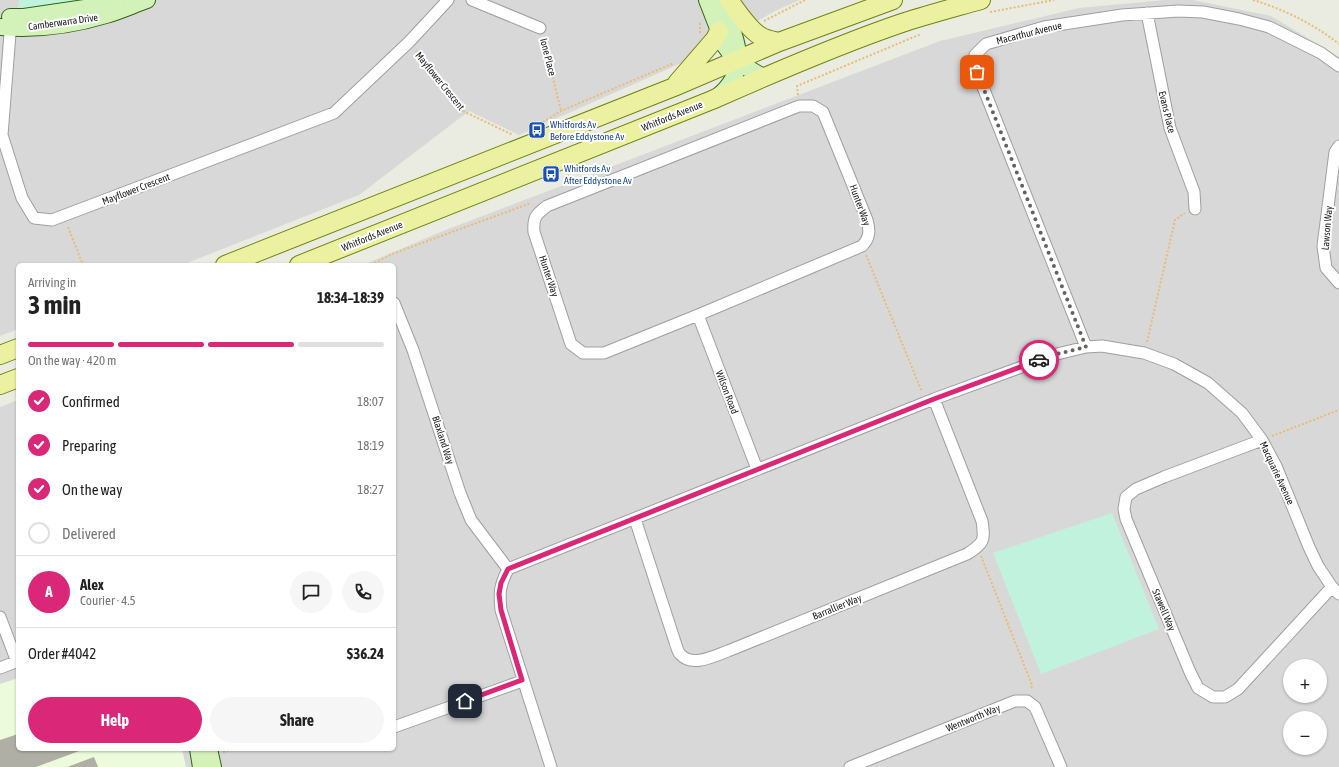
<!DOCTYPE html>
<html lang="en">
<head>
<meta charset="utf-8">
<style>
	:root { --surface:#fff; --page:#f6f6f6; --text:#222; --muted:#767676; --line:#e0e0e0; --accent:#db2777 }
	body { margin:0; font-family:"Asap Condensed",sans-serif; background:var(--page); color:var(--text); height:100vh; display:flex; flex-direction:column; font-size:15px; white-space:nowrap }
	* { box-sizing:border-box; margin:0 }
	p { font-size:13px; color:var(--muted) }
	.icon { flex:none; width:22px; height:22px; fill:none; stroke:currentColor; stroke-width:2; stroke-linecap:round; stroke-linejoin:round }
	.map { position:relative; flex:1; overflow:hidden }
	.sheet { position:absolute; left:16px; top:263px; width:380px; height:488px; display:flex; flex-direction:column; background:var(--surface); border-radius:6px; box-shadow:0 1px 3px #0004 }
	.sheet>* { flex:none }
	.tools { position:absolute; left:1283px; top:659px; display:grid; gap:8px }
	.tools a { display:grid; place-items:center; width:44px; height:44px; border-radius:50%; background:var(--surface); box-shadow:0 1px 3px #0004; font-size:20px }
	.pin { position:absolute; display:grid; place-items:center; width:34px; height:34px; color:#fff; margin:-17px; border-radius:8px; box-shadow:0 2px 6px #0006 }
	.courier { position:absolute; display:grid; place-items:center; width:40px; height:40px; margin:-20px; border:3px solid #db2777; border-radius:50%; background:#fff; color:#222; box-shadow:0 1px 5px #0007 }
	.headline em { font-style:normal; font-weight:700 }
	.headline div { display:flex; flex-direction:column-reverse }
	.headline { display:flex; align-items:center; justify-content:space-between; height:68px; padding:0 12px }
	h1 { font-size:26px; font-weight:700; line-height:30px }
	.bar { display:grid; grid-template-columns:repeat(4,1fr); gap:6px 4px; align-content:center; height:48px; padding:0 12px }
	.bar i { height:5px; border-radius:3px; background:var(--line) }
	.bar .active { background:var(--accent) }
	.bar p { grid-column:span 4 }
	.line { display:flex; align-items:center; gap:10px; padding:0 12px; border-top:1px solid var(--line) }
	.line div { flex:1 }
	.round { display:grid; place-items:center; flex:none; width:42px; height:42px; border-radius:21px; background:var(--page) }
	ol { padding:0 12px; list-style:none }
	li { display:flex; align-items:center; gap:12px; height:44px }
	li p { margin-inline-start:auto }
	li .icon { padding:4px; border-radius:50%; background:var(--accent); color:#fff; stroke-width:4 }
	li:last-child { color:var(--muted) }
	li i { width:22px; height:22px; border:2px solid var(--line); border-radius:50% }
	.action { display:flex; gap:8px; margin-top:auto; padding:8px 12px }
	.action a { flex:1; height:46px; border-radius:24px; background:var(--accent); color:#fff; font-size:16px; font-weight:700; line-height:46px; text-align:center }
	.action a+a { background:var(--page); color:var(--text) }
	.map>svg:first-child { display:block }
</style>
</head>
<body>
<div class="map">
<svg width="1339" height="767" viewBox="0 0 1339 767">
	<rect width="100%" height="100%" fill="#eaebe1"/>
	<path fill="#d9d8d8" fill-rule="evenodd" d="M0 0H800L775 11 695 57 519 135 469 111 359 195 182 265H18V329L0 336Z
		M1165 0H1193L1271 16 1339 57V767H0V407L18 400V749H394V265H363L443 231 940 41 1079 8ZM1290 666H1320V696H1290ZM1290 718H1320V748H1290Z"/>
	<path fill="#ebfbdb" d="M18 678V749H182L186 767H0V684Z"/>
	<path fill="#c1f2de" d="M19 0H92L17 17Z
		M1112 513 1159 629 1041 674 993 553Z"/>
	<path fill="#b0afa5" d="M18 734V749H82V750L36 767H0V740Z
		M94 757 98 767H67Z"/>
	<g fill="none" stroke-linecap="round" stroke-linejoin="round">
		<defs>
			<path id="street" d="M472 0 540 28
				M1147 13 1170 128 1194 192 1195 209
				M11 21 2 135 22 198 34 218 52 220 334 113 409 42 448 0
				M799 106H813L823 112 867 220C870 230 870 238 862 246L698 315 604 353H583L571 344 534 232C533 218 535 215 547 206Z
				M1339 146 1335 152 1323 246 1326 268 1339 283
				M394 303 413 350 460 493 471 520 508 569
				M698 315 757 469
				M1086 347 977 72 975 55 986 44 1044 27 1122 15 1178 11 1203 12 1239 19 1269 27 1321 53 1339 66
				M1262 440 1164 477 1136 489 1126 497 1124 509 1126 519 1190 672 1198 688 1213 697H1225L1238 689 1332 587
				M635 519 676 645C677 648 678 652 680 654 692 668 714 656 728 651L967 554C984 543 985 541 982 521L934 399
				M0 617 17 662
				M0 668 18 661
				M394 727 522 681
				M551 767 501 610C499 592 500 585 508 569L934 399 1057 354 1086 347 1102 346 1144 353 1174 364 1208 383 1242 413 1262 440 1276 466 1309 547 1318 566 1332 587 1339 594
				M850 767 1015 701H1027L1035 707 1061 767"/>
			<path id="secondary" d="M707 0 725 46 736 61 763 77
				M10 17H24L91 7 116 0
				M0 27C35 30 73 25 106 15 120 11 133 5 147 0
				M717 97C754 68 734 35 720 0
				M198 749 201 767
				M209 749 213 767"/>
			<path id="primary" d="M729 0C737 11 751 33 764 38 769 40 774 41 779 42
				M677 83 715 39 719 31
				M225 265 674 87 779 42 893 0
				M299 265 712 100C773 73 835 46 899 24 926 15 953 8 981 0
				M0 355 18 348
				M0 385 18 378"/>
		</defs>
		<use href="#street" stroke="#9f9f9f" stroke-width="13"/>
		<use href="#secondary" stroke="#316410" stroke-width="18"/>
		<use href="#primary" stroke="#6f830f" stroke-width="20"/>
		<path stroke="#eabb74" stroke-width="2" stroke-dasharray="2 2" stroke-linecap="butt" d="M1253 0C1283 9 1314 24 1339 44
			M990 12 1054 0
			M764 21 805 0
			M700 23V33
			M543 38 561 111
			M416 51 463 111 513 135
			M798 95 797 86 921 34
			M543 122 561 111 674 63
			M568 174 572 185
			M68 227 83 265
			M866 255 922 392
			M371 265 392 254 531 203
			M1147 342 1175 220 1185 213
			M1272 436 1339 410
			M981 556 1032 685 1031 690
			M223 752 235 749"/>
		<use href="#street" stroke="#fff" stroke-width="11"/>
		<use href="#secondary" stroke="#d3f2b9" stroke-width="16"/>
		<use href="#primary" stroke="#ecf1a1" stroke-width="18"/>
	</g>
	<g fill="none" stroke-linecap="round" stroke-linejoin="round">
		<path stroke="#636460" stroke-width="4" stroke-dasharray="0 7.2" d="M977 72 1086 347 1057 354 1039 360"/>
		<path stroke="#db2777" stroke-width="5" d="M465 701 522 680 501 610 499 594 501 583 508 569 934 399 1039 360"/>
	</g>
	<defs>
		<symbol id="bus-square" viewBox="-11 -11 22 22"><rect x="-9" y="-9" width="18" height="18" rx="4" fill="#1a4fb4" stroke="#fff"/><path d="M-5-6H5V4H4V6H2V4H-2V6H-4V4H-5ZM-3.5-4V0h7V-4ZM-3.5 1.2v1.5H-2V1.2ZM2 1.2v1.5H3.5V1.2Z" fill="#fff"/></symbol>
	</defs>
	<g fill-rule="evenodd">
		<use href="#bus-square" x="527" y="120" width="20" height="20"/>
		<use href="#bus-square" x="541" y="164" width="20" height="20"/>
	</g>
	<g text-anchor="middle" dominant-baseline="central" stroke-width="4" stroke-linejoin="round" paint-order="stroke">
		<g font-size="10" fill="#1b1b1b" stroke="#fff">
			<text transform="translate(63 22) rotate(-8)">Camberwarra Drive</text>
			<text transform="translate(1029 33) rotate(-14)">Macarthur Avenue</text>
			<text transform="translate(548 57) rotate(76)">Ione Place</text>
			<text transform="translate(440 81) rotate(51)">Mayflower Crescent</text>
			<text transform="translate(1167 112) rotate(76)">Evans Place</text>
			<text transform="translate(672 116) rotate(-22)">Whitfords Avenue</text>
			<text transform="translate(136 189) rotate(-21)">Mayflower Crescent</text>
			<text transform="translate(860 205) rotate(70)">Hunter Way</text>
			<text transform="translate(1327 228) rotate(-85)">Lawson Way</text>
			<text transform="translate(372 236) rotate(-22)">Whitfords Avenue</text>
			<text transform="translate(549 276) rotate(72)">Hunter Way</text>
			<text transform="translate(727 392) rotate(69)">Wilson Road</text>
			<text transform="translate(443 440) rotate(72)">Blaxland Way</text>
			<text transform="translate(1277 473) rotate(65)">Macquarie Avenue</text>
			<text transform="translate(837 607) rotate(-22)">Barrallier Way</text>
			<text transform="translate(1164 610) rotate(67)">Stawell Way</text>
			<text transform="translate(973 718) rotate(-22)">Wentworth Way</text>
		</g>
		<g font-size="10" fill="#164399" stroke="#fff" text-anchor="start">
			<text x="550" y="124">Whitfords Av<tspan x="550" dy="12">Before Eddystone Av</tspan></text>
			<text x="564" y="168">Whitfords Av<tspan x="564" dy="12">After Eddystone Av</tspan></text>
		</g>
	</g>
</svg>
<div class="tools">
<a>+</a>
<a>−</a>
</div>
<div class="pin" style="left:977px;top:72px;background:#ea580c"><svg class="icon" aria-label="bag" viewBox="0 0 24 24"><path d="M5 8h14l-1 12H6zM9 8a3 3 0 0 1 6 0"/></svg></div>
<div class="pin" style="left:465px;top:701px;background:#1f2937"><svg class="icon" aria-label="home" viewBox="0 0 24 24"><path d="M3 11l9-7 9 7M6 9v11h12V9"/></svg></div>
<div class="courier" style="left:1039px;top:360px"><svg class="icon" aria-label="car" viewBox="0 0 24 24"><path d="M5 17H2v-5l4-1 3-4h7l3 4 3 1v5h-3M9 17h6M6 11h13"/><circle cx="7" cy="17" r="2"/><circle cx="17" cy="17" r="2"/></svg></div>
<section class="sheet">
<div class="headline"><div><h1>3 min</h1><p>Arriving in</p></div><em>18:34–18:39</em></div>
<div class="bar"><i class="active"></i><i class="active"></i><i class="active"></i><i></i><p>On the way · 420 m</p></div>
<ol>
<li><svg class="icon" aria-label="check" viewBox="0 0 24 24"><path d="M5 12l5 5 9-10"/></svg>Confirmed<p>18:07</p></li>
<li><svg class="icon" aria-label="check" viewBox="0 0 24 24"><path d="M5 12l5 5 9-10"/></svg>Preparing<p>18:19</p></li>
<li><svg class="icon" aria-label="check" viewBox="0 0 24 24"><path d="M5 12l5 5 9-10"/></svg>On the way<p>18:27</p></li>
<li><i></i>Delivered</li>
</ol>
<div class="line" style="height:72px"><b class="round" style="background:var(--accent);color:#fff">A</b><div><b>Alex</b><p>Courier · 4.5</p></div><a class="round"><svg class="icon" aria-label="chat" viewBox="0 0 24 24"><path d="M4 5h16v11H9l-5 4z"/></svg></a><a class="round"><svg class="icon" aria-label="phone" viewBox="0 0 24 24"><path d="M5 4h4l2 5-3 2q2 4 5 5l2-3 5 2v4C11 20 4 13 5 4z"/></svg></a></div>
<div class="line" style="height:52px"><div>Order #4042</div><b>$36.24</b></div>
<div class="action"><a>Help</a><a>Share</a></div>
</section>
</div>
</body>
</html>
